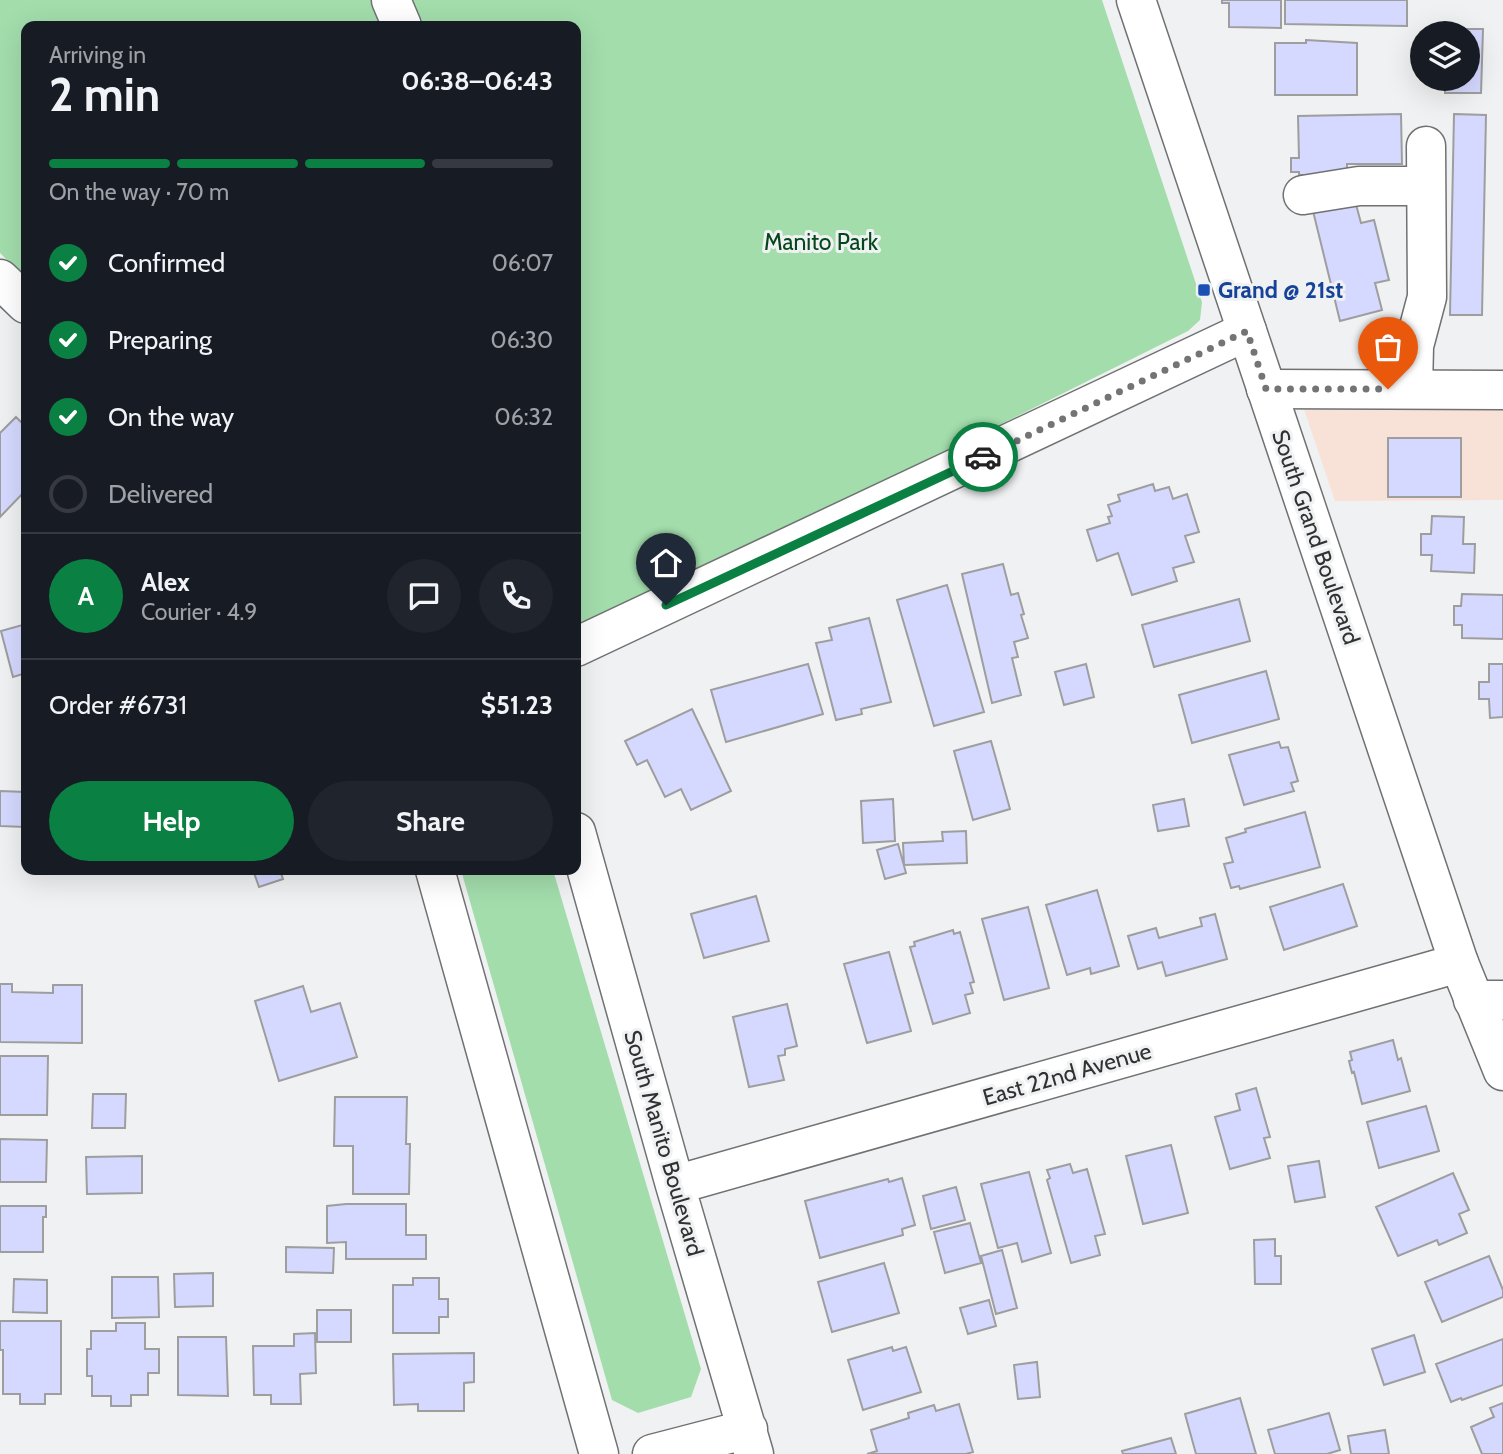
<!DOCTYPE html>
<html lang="en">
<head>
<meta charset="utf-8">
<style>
	:root { --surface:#171b24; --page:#20242c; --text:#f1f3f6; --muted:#9ea1a6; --line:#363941; --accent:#0b8043 }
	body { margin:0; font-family:Cabin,sans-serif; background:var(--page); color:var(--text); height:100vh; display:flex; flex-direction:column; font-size:26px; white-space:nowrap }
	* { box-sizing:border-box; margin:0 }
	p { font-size:23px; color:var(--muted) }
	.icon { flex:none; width:38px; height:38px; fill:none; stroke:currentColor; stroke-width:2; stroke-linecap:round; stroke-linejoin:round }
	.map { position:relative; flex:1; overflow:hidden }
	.side { position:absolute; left:21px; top:21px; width:560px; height:854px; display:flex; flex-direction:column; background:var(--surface); border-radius:14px; box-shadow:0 7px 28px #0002 }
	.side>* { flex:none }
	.fabs { position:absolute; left:1410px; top:21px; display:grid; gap:14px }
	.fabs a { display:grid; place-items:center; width:70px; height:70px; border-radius:50%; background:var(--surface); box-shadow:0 7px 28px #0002; font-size:35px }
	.pin { position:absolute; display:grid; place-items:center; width:60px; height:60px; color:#fff; margin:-72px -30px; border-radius:50% 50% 50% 0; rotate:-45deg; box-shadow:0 0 7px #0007 }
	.pin .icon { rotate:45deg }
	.courier { position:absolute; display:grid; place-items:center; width:70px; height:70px; margin:-35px; border:5px solid #0b8043; border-radius:50%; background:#fff; color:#222; box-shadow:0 2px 9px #0007 }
	.overview em { font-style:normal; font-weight:700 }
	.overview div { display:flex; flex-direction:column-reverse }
	.overview { display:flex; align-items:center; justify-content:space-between; height:119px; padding:0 28px }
	h1 { font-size:46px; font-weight:700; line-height:52px }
	.bar { display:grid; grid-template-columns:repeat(4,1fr); gap:10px 7px; align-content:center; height:84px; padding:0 28px }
	.bar i { height:9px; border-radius:5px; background:var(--line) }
	.bar .on { background:var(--accent) }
	.bar p { grid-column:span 4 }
	.line { display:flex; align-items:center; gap:18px; padding:0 28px; border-top:2px solid var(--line) }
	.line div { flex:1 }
	.round { display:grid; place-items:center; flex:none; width:74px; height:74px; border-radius:37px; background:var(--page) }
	ol { padding:0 28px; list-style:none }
	li { display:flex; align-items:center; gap:21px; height:77px }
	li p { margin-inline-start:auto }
	li .icon { padding:7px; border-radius:50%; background:var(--accent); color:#fff; stroke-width:4 }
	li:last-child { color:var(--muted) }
	li i { width:38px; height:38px; border:4px solid var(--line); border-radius:50% }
	.cta { display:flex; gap:14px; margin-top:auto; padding:14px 28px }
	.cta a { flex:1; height:80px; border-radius:42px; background:var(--accent); color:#fff; font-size:28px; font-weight:700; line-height:80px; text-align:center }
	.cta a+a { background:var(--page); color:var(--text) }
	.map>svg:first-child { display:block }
</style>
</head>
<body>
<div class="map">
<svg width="1503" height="1454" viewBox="0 0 1503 1454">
	<rect width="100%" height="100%" fill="#f0f1f2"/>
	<path fill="#f8e1d6" d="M1503 405V500L1335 501 1303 406Z"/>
	<path fill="#a3ddac" d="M0 0H1102L1202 302 1200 320 1188 331 875 487 576 628V26H26V279L0 253Z
		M461 870H553L701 1369 691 1397 638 1413 612 1400Z"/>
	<path fill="#d6d9ff" stroke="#9e9e9f" stroke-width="2" d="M1222 0H1281V28L1229 27V3H1222Z
		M1285 0H1407V26L1285 24Z
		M1446 29H1483L1481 93H1445V79H1468V33H1446Z
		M1306 40 1357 43V95H1275V43H1306Z
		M1401 114 1402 164H1347V175H1299V172H1291V158H1299L1298 116Z
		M1454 114 1486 115 1482 315H1450Z
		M1354 197 1361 223 1374 220 1389 280 1375 283 1382 310 1340 321 1312 207Z
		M16 417 26 427V490L0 517V433Z
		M1388 438H1461V497H1388Z
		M1153 484 1155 491 1169 487 1173 499 1187 494 1199 532 1185 536 1194 562 1173 568 1177 581 1132 595 1118 553 1097 561 1087 530 1110 523 1108 517 1112 516 1108 505 1120 501 1118 495Z
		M1432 516 1464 517 1463 544H1475L1474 573 1431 571 1432 555H1421V534H1431Z
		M1003 564 1011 595 1018 593 1024 614 1021 615 1028 638 1014 642 1018 657 1012 658 1021 695 992 703 962 574Z
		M947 585 984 712 934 726 897 600Z
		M1462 594 1503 595V639L1462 638V625H1454V606H1461Z
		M1239 599 1250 641 1154 667 1142 625Z
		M869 618 891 702 861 709 862 714 836 720 816 643 832 640 829 628Z
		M26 624V673L13 677 1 631Z
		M808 664 823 714 726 742 711 690Z
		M1086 664 1094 697 1064 705 1055 672Z
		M1489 664H1503V717L1490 718 1489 699H1479V682H1489Z
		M1266 671 1279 719 1192 743 1179 695Z
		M692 709 731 791 691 810 681 789 665 797 647 760 637 765 625 741Z
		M991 741 1010 809 973 820 954 751Z
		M1279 742 1281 748 1288 747 1298 781 1291 783 1294 791 1244 805 1229 755Z
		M0 791 26 792 25 827 0 826Z
		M893 799 895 841 863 843 861 801Z
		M1184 799 1189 826 1158 831 1153 805Z
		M1305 812 1320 867 1240 889 1239 886 1231 888 1224 864 1233 862 1226 838 1246 832 1245 829Z
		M966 831 967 863 904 865 903 843 943 841 942 832Z
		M898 844 906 873 885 879 877 850Z
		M253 870H280L283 879 259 887Z
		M1343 884 1357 926 1284 950 1270 907Z
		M1097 890 1119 966 1091 974 1090 968 1067 975 1046 905Z
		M756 896 769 941 704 958 691 914Z
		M1028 907 1049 988 1004 1000 982 919Z
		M1215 914 1227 959 1166 976 1162 962 1138 969 1128 936 1156 928 1159 938 1202 926 1200 918Z
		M953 930 954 934 960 932 974 982 970 983 973 993 965 995 970 1013 933 1024 910 947 915 946 914 942Z
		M889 952 911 1031 867 1043 844 964Z
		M0 984H12V992L53 993V985H82V1043L0 1042Z
		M303 986 311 1012 340 1003 357 1057 279 1081 255 1001Z
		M787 1004 797 1046 785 1049V1055L778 1056 784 1080 749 1087 733 1017Z
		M1393 1040 1398 1060 1401 1058 1410 1091 1362 1104 1354 1072 1352 1073 1349 1061 1352 1060 1350 1052Z
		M0 1056H48L47 1115H0Z
		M1256 1088 1270 1137 1264 1138 1270 1158 1230 1169 1215 1117 1240 1110 1236 1094Z
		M93 1094H126L125 1128H92Z
		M335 1097H407L406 1144H410L409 1194H353V1146H334Z
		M1426 1106 1439 1151 1379 1168 1367 1122Z
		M0 1139 47 1140 46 1182H0Z
		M1171 1145 1188 1213 1143 1224 1126 1156Z
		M142 1156V1193L87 1194 86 1157Z
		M1319 1161 1325 1197 1295 1202 1288 1166Z
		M1070 1164 1073 1173 1087 1169 1105 1234 1095 1236 1100 1255 1071 1263 1047 1180 1050 1178 1047 1170Z
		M1029 1172 1051 1253 1022 1262 1017 1243 998 1248 981 1184Z
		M1453 1173 1469 1210 1459 1214 1467 1233 1439 1245 1437 1240 1398 1256 1376 1207Z
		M902 1178 915 1225 902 1229 903 1235 820 1258 805 1201 888 1179 889 1182Z
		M956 1187 965 1220 931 1229 923 1196Z
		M346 1204H406V1235H426V1259H346V1242L327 1243V1206Z
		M0 1206H46V1217H43V1252H0Z
		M970 1223 981 1263 945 1273 934 1232Z
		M1275 1239V1256H1281V1284H1255L1254 1240Z
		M286 1247 334 1248 333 1273 286 1272Z
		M1002 1250 1017 1308 996 1314 981 1256Z
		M1489 1256 1503 1290V1297L1442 1322 1425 1282Z
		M884 1263 899 1313 832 1332 818 1282Z
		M213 1273V1306L175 1307 174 1274Z
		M112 1277H158L159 1317 112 1318Z
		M413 1278H439V1299H448V1317H439V1333H393V1285H413Z
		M14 1279 47 1280V1313L13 1312Z
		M989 1300 996 1326 968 1334 960 1308Z
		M317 1310H351V1342H317Z
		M0 1321H61V1394H45V1404H20V1394H3V1350H0Z
		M116 1323H145V1349H159V1373H148V1395H131V1406H111V1396H92V1376H87V1349H91V1331H116Z
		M315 1333 316 1373 300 1374 301 1404H271V1395H254L253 1346H294V1334Z
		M1414 1335 1425 1372 1384 1385 1372 1349Z
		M178 1337H226L228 1396 178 1395Z
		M1503 1339V1385L1462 1400 1461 1398 1451 1402 1436 1364Z
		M892 1347 893 1351 906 1347 921 1392 863 1410 848 1360Z
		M474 1353V1382L464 1383V1411H418V1404L394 1405 393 1354Z
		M1037 1362 1040 1397 1018 1399 1014 1365Z
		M1240 1398 1256 1454H1196L1185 1414Z
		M1503 1403V1454H1482L1471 1427 1494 1417 1490 1408Z
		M959 1404 973 1452 966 1454H867L877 1451 871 1430 909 1418 908 1413 934 1405 936 1411Z
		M1329 1413 1340 1450 1327 1454H1275L1268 1430Z
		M1385 1430 1389 1454H1351L1348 1436Z
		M1171 1438 1176 1454H1123L1122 1451Z"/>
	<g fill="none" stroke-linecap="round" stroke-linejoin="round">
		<defs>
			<path id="minor" d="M391 0 402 26
				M1303 195 1359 186H1426
				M0 279 26 304
				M1266 389 1503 390
				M1413 389 1414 346 1427 297 1426 146
				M576 647 1247 331
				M576 832 675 1185 754 1454
				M435 870 599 1454
				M1473 1000H1503
				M675 1185 1459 963
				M652 1454 748 1429"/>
			<path id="major" d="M1136 0 1459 963 1503 1071"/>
		</defs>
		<use href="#minor" stroke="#707172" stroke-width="41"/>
		<use href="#major" stroke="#707172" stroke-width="41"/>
		<use href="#minor" stroke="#fff" stroke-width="38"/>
		<use href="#major" stroke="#fff" stroke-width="38"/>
	</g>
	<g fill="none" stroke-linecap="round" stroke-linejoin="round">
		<path stroke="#737475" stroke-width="7" stroke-dasharray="0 12.6" d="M983 457 1247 331 1266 389H1388"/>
		<path stroke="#0b8043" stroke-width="9" d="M666 605 983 457"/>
	</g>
	<rect fill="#1a4fb4" stroke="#f0f1f2" stroke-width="2.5" x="1197" y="283" width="14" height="14" rx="3.5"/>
	<g text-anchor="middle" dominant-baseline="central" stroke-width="6" stroke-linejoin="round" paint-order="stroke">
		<g font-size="23" fill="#03471b" stroke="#f0f1f2">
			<text x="821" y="242">Manito Park</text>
		</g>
		<g font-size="23" font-weight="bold" fill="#164399" stroke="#f0f1f2" text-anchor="start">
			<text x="1218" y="290">Grand @ 21st</text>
		</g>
		<g font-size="23" fill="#303131" stroke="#f0f1f2">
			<text transform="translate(1316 537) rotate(71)">South Grand Boulevard</text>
			<text transform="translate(1067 1074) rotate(-16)">East 22nd Avenue</text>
			<text transform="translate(664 1143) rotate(74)">South Manito Boulevard</text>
		</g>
	</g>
</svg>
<div class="fabs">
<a><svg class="icon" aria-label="layers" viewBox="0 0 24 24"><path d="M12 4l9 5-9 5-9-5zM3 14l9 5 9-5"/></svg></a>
</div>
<div class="pin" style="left:1388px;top:389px;background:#ea580c"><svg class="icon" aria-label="bag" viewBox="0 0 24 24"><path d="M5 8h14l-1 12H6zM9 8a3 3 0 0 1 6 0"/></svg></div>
<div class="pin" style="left:666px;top:605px;background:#1f2937"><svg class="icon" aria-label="home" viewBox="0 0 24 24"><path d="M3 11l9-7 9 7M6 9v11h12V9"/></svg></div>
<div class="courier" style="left:983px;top:457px"><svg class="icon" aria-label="car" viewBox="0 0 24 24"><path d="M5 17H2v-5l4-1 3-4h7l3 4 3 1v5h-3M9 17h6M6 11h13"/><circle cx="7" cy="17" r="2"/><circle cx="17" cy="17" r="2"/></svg></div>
<section class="side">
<div class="overview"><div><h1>2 min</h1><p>Arriving in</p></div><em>06:38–06:43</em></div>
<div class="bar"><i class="on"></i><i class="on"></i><i class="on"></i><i></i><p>On the way · 70 m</p></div>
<ol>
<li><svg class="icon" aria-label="check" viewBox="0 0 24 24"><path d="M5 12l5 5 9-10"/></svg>Confirmed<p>06:07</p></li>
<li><svg class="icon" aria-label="check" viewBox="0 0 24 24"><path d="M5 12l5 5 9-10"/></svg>Preparing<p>06:30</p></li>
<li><svg class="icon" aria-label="check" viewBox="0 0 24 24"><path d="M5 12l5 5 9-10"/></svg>On the way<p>06:32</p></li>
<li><i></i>Delivered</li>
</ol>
<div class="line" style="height:126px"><b class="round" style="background:var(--accent);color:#fff">A</b><div><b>Alex</b><p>Courier · 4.9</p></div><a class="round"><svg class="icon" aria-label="chat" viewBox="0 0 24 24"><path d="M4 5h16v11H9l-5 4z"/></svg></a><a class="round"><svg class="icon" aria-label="phone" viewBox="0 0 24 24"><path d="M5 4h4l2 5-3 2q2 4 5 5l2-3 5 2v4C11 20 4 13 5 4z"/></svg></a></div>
<div class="line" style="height:91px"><div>Order #6731</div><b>$51.23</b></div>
<div class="cta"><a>Help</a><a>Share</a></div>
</section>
</div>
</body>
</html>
